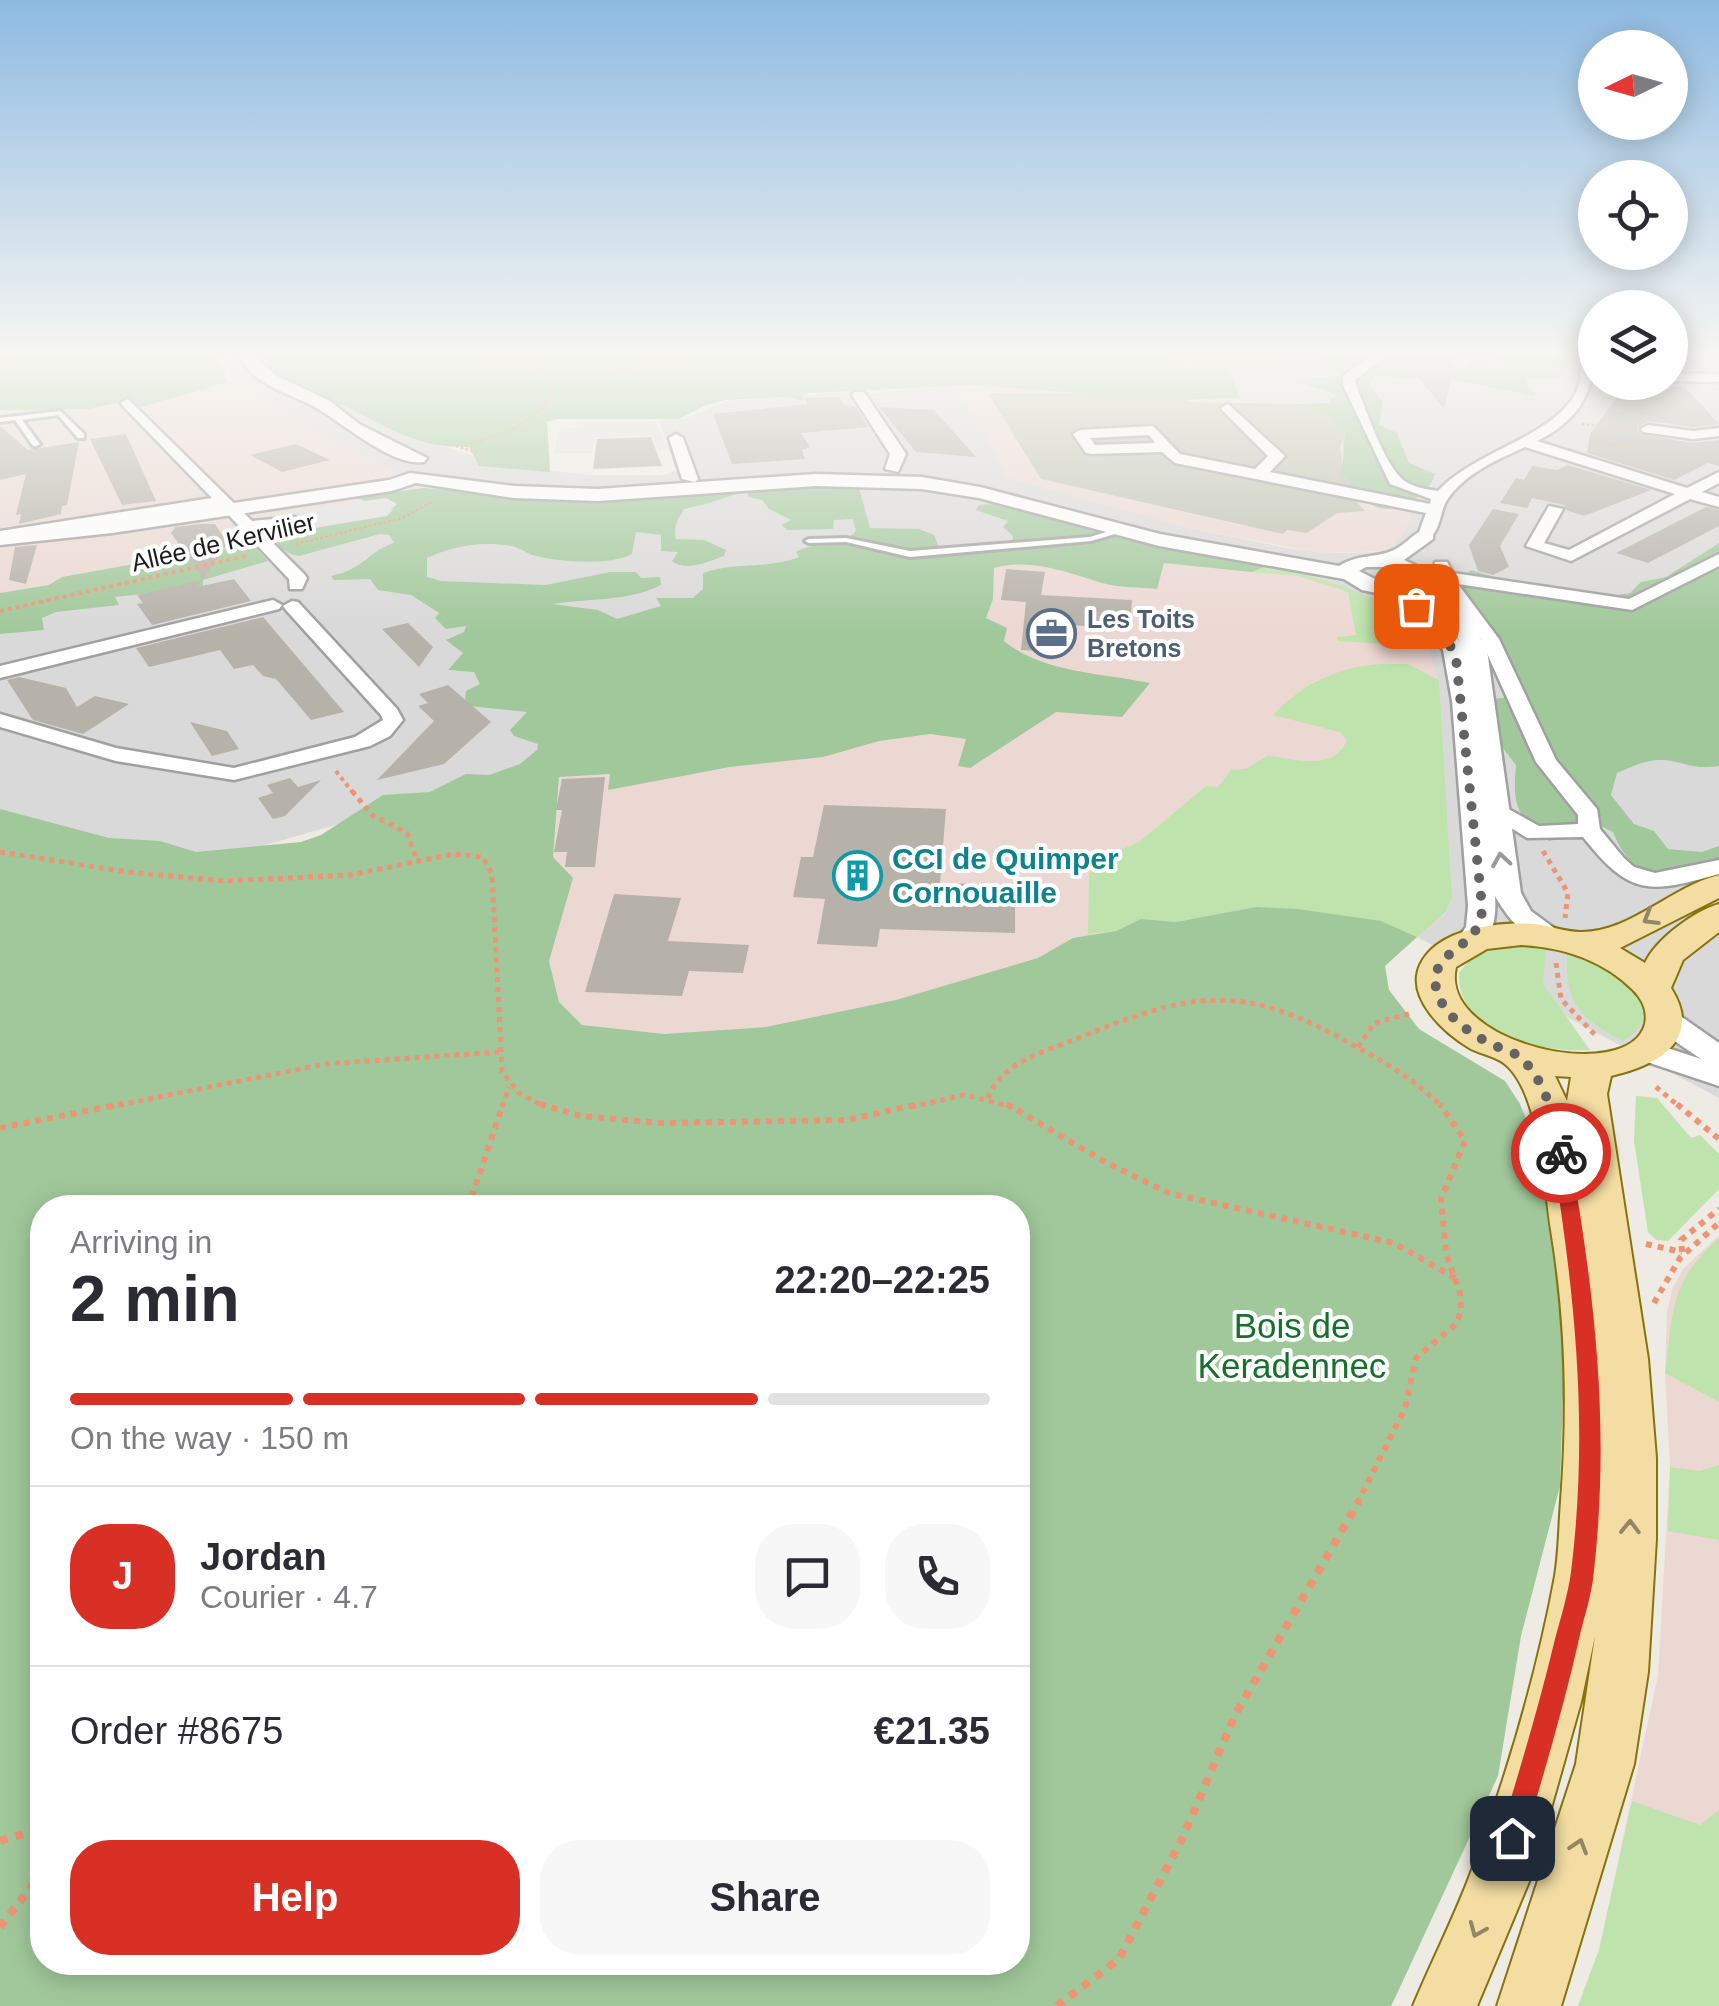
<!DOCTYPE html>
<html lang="en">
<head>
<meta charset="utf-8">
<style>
	:root { --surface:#fff; --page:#f7f7f7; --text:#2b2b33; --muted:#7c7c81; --line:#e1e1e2; --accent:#d93025 }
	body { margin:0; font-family:Helvetica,sans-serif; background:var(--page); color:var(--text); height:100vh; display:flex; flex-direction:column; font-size:38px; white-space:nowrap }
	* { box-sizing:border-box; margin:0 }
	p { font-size:32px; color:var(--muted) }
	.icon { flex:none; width:55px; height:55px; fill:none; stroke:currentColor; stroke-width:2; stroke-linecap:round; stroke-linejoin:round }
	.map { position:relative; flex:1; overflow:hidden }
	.side { position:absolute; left:30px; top:1195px; width:1000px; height:780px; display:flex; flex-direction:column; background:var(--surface); border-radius:40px; box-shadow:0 5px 25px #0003 }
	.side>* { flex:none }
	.needle { width:65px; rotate:265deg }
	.controls { position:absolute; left:1578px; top:30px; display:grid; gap:20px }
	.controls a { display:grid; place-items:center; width:110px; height:110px; border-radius:50%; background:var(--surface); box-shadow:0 5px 25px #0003; font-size:50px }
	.pin { position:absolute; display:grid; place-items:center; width:85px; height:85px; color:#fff; margin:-42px; border-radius:20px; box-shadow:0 5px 15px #0006 }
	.courier { position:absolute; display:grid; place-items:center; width:100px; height:100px; margin:-50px; border:8px solid #d93025; border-radius:50%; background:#fff; color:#222; box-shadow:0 2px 12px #0007 }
	.head em { font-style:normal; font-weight:600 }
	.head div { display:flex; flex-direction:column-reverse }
	.head { display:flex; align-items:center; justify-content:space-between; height:170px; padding:0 40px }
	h1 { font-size:65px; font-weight:600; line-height:75px }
	.bar { display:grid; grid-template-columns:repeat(4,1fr); gap:15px 10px; align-content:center; height:120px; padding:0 40px }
	.bar i { height:12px; border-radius:8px; background:var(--line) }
	.bar .current { background:var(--accent) }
	.bar p { grid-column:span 4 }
	.line { display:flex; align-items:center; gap:25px; padding:0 40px; border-top:2px solid var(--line) }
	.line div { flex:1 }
	.round { display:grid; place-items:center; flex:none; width:105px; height:105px; border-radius:40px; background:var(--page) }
	.primary-button { display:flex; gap:20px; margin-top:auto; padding:20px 40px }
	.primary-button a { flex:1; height:115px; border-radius:40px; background:var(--accent); color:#fff; font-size:40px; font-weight:600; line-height:115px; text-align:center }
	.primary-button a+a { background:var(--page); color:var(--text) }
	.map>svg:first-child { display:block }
</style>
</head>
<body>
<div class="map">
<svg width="1719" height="2006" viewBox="0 0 1719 2006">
	<rect width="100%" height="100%" fill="#edebe3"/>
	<path fill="#dad9d9" d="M224 351H263L445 446 503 466 590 475H665L676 470 659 420 684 419 727 401 844 392 866 394 953 385 993 447 1006 477 1190 528 1292 549 1337 553 1381 552 1165 374 1386 358 1391 351H1595V382H1670V351H1719V1098L1417 937 1446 913 1452 899 1423 636 1363 595 1269 565 1026 678 444 794 199 864 0 821V608L407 520 455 492 420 483 368 459 232 382Z"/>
	<path fill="#ecd8d3" d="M232 382 368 459 420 483 455 492 407 520 0 608V409Z
		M953 385 1197 390 1200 400 1352 404 1415 498 1411 518 1402 536 1386 551 1319 553 1190 528 1005 477 993 447Z
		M1113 544 1269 565 1317 577 1382 605 1423 636 1439 680 1452 899 1439 920 1417 937H1397L727 1061 533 1050 542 774 923 570Z
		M1719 1235V2006H1578L1599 1950 1658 1675 1670 1467 1665 1373 1667 1312 1672 1290 1683 1269Z"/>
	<path fill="#bdc0af" d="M988 393 1178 394 1190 402 1299 404 1328 416 1346 433 1340 447 1343 463 1360 488 1352 497 1365 511 1337 513 1307 533 1287 530 1283 534 1041 479Z"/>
	<path fill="#bee3ad" d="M1167 351H1331L1321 358 1322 363 1194 373 1160 359Z
		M1268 565C1308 574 1411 601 1425 643L1412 646 1338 641 1337 637 1356 635 1348 592 1298 576 1252 572Z
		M1382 664H1408L1439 680 1452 899 1446 912 1417 937 1381 921 1256 907 1176 922 1141 919 1116 931 1088 934 1089 877 1093 862 1139 842 1206 786 1218 787 1231 770 1246 769 1267 756C1294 758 1334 773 1347 740L1340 732 1273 715C1304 683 1337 667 1382 664Z
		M1526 946 1546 949 1543 984 1590 1050C1543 1053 1456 1034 1459 973 1477 949 1498 949 1526 946Z
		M1567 952C1597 962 1682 1008 1622 1041 1578 1016 1565 1004 1567 952Z
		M1636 1096 1657 1098 1691 1138 1700 1135 1719 1154V1189L1668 1241 1656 1240 1648 1232 1634 1141Z
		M1719 1238V1402L1665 1373C1674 1310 1668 1284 1719 1238Z
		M1719 1465V1540L1668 1531 1670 1467 1699 1471Z
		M1632 1801 1700 1825 1719 1810V2006H1578L1599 1950Z"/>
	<path fill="#a1c89b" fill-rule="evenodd" d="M0 351H215L228 382 141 407 122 402 89 409 0 410Z
		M259 351H1167L1170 352 1162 359 1188 366 1194 373 1229 369 1240 398 1168 400 974 385 811 393 801 395 804 401 786 397 725 400 704 406 679 419H557L547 422 550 472 479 466 469 447C416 448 390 428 344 406 317 393 290 384 265 367L269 363Z
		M1331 351H1409L1401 366 1465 369 1469 362 1504 364 1510 360 1474 358 1460 351 1569 358 1561 377 1526 379 1529 391 1537 393 1534 396 1456 380 1375 376 1369 386 1383 402 1379 425 1397 433 1409 463 1435 474C1429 497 1389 521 1368 502 1361 496 1348 479 1340 471 1346 458 1341 446 1346 433L1328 416 1299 404 1331 403 1330 398 1339 396 1300 382 1343 374 1323 366 1321 358Z
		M842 485 859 488 870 528 919 529 934 535 940 549 1012 541 1013 536 1003 527 1008 521 976 510 979 505C1025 500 1072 523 1116 534 1166 548 1218 555 1269 565L1252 572 1164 563 1157 589C1140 587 1119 588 1102 583 1066 572 1032 558 994 568L993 599 986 618 1007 628 1004 641C1043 673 1102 673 1150 683L1122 717 1056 712 970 768 958 766 966 739 930 734 879 741 823 757 730 767 608 790 610 774 559 777 553 857 573 878 549 961 559 1002 582 1025 664 1034 766 1027 896 1000 1038 958 1073 938 1116 931 1141 919 1176 922 1256 907 1297 909 1381 921 1417 937 1385 966 1389 990 1419 1029 1505 1081 1520 1104 1548 1173 1565 1333 1560 1486 1521 1636 1498 1776 1395 1998 1391 2006H0V809L109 838 160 841 196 852 301 842 321 835 383 795 430 792 466 774 489 775 520 764 537 750 538 744 514 736 510 730 527 712 470 706 465 699 466 691 480 684 474 672 448 670 463 653 446 640 464 632 466 626 446 629 435 618 439 613 411 595 378 590 370 579 334 580 331 576C365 569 368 551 394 543L389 535 380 534 299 556C287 554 277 547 273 535L387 516 393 510 354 497 424 488 546 498 625 500 740 488 741 493C721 498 707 505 684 509 678 519 673 527 676 539L704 540 726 550 724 556C707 562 686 572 672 561L678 552 661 551V535L636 532 632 554C611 566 556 562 532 555 525 552 518 547 511 546 482 541 453 546 427 558V577L441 581 546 585 610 572H636L641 578 660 577 661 585C628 602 588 598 553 604L598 610 617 619 661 606 656 598H693L703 589V573C736 561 765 570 799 557L796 552C815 541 842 547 856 531L853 519 834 520 833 529 787 530 782 525 791 520 769 509 762 500 748 497 747 491ZM42 1208H1018V1962H42Z
		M1719 543V766C1689 770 1688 762 1663 760 1646 759 1632 767 1617 773L1611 795 1634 824 1654 831 1668 849 1702 852 1719 846V864C1670 877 1636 889 1613 832L1584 818 1573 836 1549 841C1517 816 1512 807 1516 765L1499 743 1494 699 1509 697 1517 689 1460 608 1448 597 1457 591 1454 585 1471 570 1515 583 1605 597 1630 593 1641 582 1666 577Z
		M245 546 256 548 268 561 203 580V587L115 597 119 605 56 612 42 618 44 630 0 634V593L49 585 62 577 134 564 151 567 176 558Z"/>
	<path fill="#e0e0e0" d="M657 422 667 451 658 450 652 436 595 438 592 453H554L559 429 577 428 578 423Z
		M386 498 397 504 384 516 293 529 286 512Z"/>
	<path fill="#b6b1a9" d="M1430 351H1458L1444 409 1399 354 1428 357Z
		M1638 386 1685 387 1719 424 1693 427 1648 421 1637 428 1640 434 1692 443 1719 440V466L1708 463 1674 480 1587 453 1590 434 1622 390 1641 391Z
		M839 397 845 405 855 406 868 427 801 433 810 447 802 450 805 459 732 464 713 414 808 404 804 398Z
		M879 407 934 410 976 457 916 452Z
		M0 426 28 450 79 442 67 505 62 506 61 514 19 524 21 514 16 515 26 474 0 480Z
		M126 434 156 501 122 505 90 439Z
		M651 437 662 466 593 469 597 439Z
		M296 444 330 460 282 472 250 455Z
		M1568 465 1651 490 1584 516 1566 510 1564 505 1532 498 1527 508 1500 503 1516 478 1524 480 1532 466 1557 470Z
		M1706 507 1719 510V526L1648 563 1616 553Z
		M1493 509 1519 514 1500 546 1509 567 1493 575 1478 571 1469 545Z
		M200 524H215L228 543 203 579 171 533 175 527Z
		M37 545 26 584 9 580 15 547Z
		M1006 569 1045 572 1041 595 1132 600 1130 628 1065 625 1061 652 1021 650 1026 602 1001 600Z
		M234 579 251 601 152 625 137 604 143 603 137 595 202 580 197 587Z
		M263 617 344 712 311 720 276 679 263 676 253 665 234 669 220 650 149 667 136 648Z
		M408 623 433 647 419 667 382 629Z
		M19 677 66 688 77 707 95 696 129 704 83 734 33 720 7 680Z
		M448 685 491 722 444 764 377 780 434 721 418 706 428 703 419 694Z
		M190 722 227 731 239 749 212 756Z
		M605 777 595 867H565L567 852H554L562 810H556L562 779Z
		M290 778 298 787 321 780 285 816 273 819 258 798 273 793 267 785Z
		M824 805 946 809 940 883 1015 885V933L880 929 877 947 817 944 825 899 793 897 801 857H813Z
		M614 894 681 898 668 941 749 945 743 973 689 971 682 996 585 992Z"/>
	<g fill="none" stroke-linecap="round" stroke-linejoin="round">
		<defs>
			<path id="service" d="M60 411 84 434V438H78L58 415 22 420 40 444 36 446H33L15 420 0 422V418Z
				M1119 528H1122V532L1091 541 910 557 846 542 809 543 805 541 809 539 846 538 910 551 1090 537Z"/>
			<path id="minor" d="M1377 351H1392L1355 380 1356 385C1366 410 1383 460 1401 478 1410 487 1426 489 1438 491 1476 450 1557 436 1577 390 1582 379 1581 363 1582 351H1595C1594 395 1576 422 1537 441L1687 488 1719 472V483L1702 492 1719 497V507L1690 499 1571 561 1526 546 1549 506 1563 509 1544 543 1569 550 1675 494 1525 447C1497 460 1465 473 1447 500 1439 513 1441 533 1426 540L1418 535 1426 513 1175 463 1162 452 1091 454 1086 453 1073 434 1080 430 1153 426 1180 454 1255 469 1268 456 1223 411 1221 408 1228 404 1285 456 1270 472 1430 504 1431 499 1390 484 1343 385V376ZM1149 435 1155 443 1095 445 1090 438Z
				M1670 373 1719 374V382L1670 381Z
				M854 392H864L906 454 898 472 885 469 890 454 852 395Z
				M128 399 252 521 295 517V523L260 530 304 574 307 578 302 589H290L289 579 220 506 0 541V531L212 498 123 406 121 403Z
				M1648 425 1693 431 1719 428V436L1693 439 1643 432 1641 429Z
				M676 434 683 438 698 479 695 482 682 479 669 438Z
				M1719 554V566L1632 610 1458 584 1499 639 1556 760 1597 809 1600 829 1624 858 1634 867 1655 873 1719 860V874C1648 894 1630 896 1583 837L1527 838 1486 812 1483 807 1494 801 1539 826 1578 824V815L1536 762 1481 640 1439 581 1408 576V568L1434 570 1435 562H1447L1453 573 1629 599Z
				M273 600 282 605 279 609 0 678V666Z
				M292 601 298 602 397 709 403 720 390 736 370 746 234 780 116 761 0 727V714L116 748 234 768 355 737 383 720 381 715 286 610 283 606Z"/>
			<path id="tertiary" d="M241 351H257L260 361 277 376 330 401 359 424 427 458 424 462C391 467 341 421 313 406 292 395 261 387 246 366 243 362 242 355 241 351Z
				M410 473 514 486 598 489 816 474 922 477 980 487 1160 534 1339 566C1360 553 1377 559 1396 549 1411 541 1415 528 1433 531V539L1404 560 1419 567 1424 581 1466 615 1487 650 1521 893 1531 911 1565 936 1561 942C1531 949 1508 919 1495 896 1497 920 1491 955 1460 947L1456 941 1466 927 1468 906 1452 701 1443 650 1418 619 1381 594 1362 590 1344 579 1159 546 979 498 922 489 816 486 598 501 514 498 416 483 392 491 112 533 0 545V533L112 521 389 480ZM1366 567H1387L1404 577 1379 581 1359 571ZM1409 590 1429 607 1405 591ZM1436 612 1449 624 1460 642Z
				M1665 1011 1676 1013 1719 1043V1086L1635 1058 1630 1051 1635 1044 1646 1041 1701 1059 1654 1027 1650 1020 1654 1013Z"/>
			<path id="primary" d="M1719 875V898L1620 948 1645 963C1656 939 1694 911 1719 904V932L1683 960 1671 988C1704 1040 1657 1066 1611 1076L1607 1094 1648 1359 1656 1458V1539L1648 1672 1634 1764 1561 2006H1497L1576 1764 1595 1636 1581 1702 1533 1872 1477 2006H1413C1432 1960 1456 1914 1473 1867 1507 1774 1537 1674 1555 1576 1559 1552 1559 1526 1561 1501 1568 1409 1566 1321 1551 1230 1544 1186 1540 1093 1505 1064 1497 1057 1481 1054 1471 1049 1445 1034 1405 998 1420 965 1437 928 1500 921 1536 924 1550 926 1566 932 1580 932 1630 933 1672 886 1719 875ZM1521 945C1562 947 1603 960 1633 990 1642 999 1648 1011 1645 1024 1629 1086 1438 1044 1456 967L1487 949ZM1555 1076 1571 1077 1567 1101Z"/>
		</defs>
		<use href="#service" stroke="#a0a0a0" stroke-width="6"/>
		<use href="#minor" stroke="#a0a0a0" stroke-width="5"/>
		<use href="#tertiary" stroke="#a0a0a0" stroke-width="5"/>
		<use href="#primary" stroke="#87730d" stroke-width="4"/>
		<path stroke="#ed9474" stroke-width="2.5" stroke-dasharray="2.5 2.5" stroke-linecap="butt" d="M425 351 532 365 557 376C547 425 504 431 462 448
			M0 360 33 351
			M556 382 730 351
			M1582 424 1626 429
			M1604 444 1629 446 1637 442
			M456 446 481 454
			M296 544 402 518 432 502"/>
		<path stroke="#ed9474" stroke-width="4" stroke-dasharray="4 4" stroke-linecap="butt" d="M0 611 246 556
			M336 771 354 794"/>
		<path stroke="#ed9474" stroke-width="5" stroke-dasharray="5 5" stroke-linecap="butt" d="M352 791 372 815 407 833 417 860
			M1543 851 1568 893 1565 918
			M0 852 128 872 224 881 350 875 453 854 483 857 492 874 502 1072 519 1093 545 1107
			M1556 963 1561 999 1597 1037
			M1358 1047 1374 1023 1412 1013
			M1656 1087 1680 1107
			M988 1098C1002 1062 1041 1053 1073 1040 1191 992 1240 980 1355 1046 1386 1063 1417 1081 1442 1107
			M109 1107 325 1064 499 1052
			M502 1107 509 1087
			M911 1107 964 1095 1013 1107"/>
		<path stroke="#ed9474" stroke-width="6" stroke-dasharray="6 6" stroke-linecap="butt" d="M540 1104 581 1116 660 1123 847 1120 919 1104
			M1007 1104 1105 1162 1169 1193 1394 1243 1455 1278
			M1677 1104 1719 1139
			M0 1128 122 1104
			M468 1208 503 1104
			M1646 1244 1682 1252
			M1682 1252 1681 1240 1719 1209
			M1654 1303 1680 1258 1719 1223
			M1357 1504 1405 1408 1416 1358 1456 1324 1461 1312 1460 1293 1446 1253 1441 1199 1465 1141 1440 1104"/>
		<path stroke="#ed9474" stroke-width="8" stroke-dasharray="8 8" stroke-linecap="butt" d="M0 1841 42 1828
			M0 1927 42 1873
			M1057 2006 1119 1959 1183 1837 1235 1715 1359 1501"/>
		<use href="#service" fill="#fff" fill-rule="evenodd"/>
		<use href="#minor" fill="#fff" fill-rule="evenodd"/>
		<use href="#tertiary" fill="#fff" fill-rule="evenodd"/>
		<use href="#primary" fill="#f3dda2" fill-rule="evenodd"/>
	</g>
	<defs><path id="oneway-chevron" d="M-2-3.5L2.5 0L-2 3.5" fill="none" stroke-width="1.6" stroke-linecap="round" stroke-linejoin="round" transform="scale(2.5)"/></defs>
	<use stroke="#999" href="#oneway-chevron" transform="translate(1501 860) rotate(-99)"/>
	<g stroke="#928666">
		<use href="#oneway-chevron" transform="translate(1650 918) rotate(149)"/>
		<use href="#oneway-chevron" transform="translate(1630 1527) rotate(-89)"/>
		<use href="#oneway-chevron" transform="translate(1579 1846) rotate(-73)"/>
		<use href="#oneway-chevron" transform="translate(1477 1930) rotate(113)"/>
	</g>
	<linearGradient id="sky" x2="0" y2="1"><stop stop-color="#8ebae1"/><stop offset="0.56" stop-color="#f7f6f2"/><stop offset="1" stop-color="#f7f6f2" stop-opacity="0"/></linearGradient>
	<rect width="1719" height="632" fill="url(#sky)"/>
	<path fill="#d93025" d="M1561 1147 1570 1153C1595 1298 1610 1424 1594 1571 1592 1594 1584 1617 1579 1639 1564 1706 1544 1772 1525 1838L1521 1847 1512 1850 1503 1847 1499 1838C1519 1772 1539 1706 1555 1639 1561 1617 1568 1594 1571 1572 1589 1428 1575 1294 1552 1153Z"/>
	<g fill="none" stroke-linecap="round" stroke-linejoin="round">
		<path stroke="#656462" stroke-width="10" stroke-dasharray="0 18" d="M1416 606 1442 629 1456 658 1482 906C1483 951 1429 947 1436 988 1442 1015 1472 1036 1496 1046 1506 1051 1516 1052 1523 1060 1547 1084 1555 1121 1561 1153"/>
	</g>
	<defs>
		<symbol id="office-ring" viewBox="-11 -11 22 22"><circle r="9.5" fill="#fff" stroke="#5c6f8a" stroke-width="1.5"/><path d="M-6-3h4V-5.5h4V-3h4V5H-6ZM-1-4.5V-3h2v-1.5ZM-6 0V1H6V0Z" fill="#5c6f8a"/></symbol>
		<symbol id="building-ring" viewBox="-11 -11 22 22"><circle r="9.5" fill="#fff" stroke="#0f9aa8" stroke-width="1.5"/><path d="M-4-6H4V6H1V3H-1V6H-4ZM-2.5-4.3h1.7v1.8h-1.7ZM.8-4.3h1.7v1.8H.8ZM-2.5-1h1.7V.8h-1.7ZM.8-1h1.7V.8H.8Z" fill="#0f9aa8"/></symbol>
	</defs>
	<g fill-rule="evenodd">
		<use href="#office-ring" x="1024" y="606" width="55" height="55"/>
		<use href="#building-ring" x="830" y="848" width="55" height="55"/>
	</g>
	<g text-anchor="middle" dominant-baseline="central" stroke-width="8" stroke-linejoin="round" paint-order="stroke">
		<g font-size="25" fill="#1c1c1c" stroke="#fff">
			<text transform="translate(223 542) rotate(-13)">Allée de Kervilier</text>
		</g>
		<g font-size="25" font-weight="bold" fill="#4e5e75" stroke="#fff" text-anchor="start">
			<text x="1087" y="619">Les Toits<tspan x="1087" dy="29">Bretons</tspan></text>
		</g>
		<g font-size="30" font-weight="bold" fill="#0d838f" stroke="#fff" text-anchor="start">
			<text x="892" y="858">CCI de Quimper<tspan x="892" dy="34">Cornouaille</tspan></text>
		</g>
		<g font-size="35" fill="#15702b" stroke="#fff">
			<text x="1292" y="1325">Bois de<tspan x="1292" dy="40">Keradennec</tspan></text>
		</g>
	</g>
</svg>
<div class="controls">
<a><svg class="needle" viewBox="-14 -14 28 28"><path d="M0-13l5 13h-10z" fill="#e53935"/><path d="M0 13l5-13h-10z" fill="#7c7c81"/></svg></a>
<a><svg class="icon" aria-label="locate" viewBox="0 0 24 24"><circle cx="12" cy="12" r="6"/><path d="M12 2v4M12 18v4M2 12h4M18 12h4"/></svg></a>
<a><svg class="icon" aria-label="layers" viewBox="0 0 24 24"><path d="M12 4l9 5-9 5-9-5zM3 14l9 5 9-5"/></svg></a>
</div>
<div class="pin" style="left:1416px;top:606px;background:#ea580c"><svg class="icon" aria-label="bag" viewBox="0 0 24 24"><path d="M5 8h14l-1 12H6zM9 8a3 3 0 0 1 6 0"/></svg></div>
<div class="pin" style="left:1512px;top:1838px;background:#1f2937"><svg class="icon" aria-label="home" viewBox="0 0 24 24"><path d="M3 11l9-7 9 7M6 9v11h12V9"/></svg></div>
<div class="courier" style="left:1561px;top:1153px"><svg class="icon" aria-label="bike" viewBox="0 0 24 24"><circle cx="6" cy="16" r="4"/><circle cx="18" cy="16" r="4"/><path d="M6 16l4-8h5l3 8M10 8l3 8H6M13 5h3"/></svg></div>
<section class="side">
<div class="head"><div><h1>2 min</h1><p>Arriving in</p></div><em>22:20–22:25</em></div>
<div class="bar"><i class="current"></i><i class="current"></i><i class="current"></i><i></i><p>On the way · 150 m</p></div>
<div class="line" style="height:180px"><b class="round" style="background:var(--accent);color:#fff">J</b><div><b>Jordan</b><p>Courier · 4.7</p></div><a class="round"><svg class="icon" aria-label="chat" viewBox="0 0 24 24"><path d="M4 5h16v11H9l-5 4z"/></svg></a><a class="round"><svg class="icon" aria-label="phone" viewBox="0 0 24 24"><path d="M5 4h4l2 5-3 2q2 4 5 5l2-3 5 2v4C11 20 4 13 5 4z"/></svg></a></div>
<div class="line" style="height:130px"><div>Order #8675</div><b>€21.35</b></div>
<div class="primary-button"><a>Help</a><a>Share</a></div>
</section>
</div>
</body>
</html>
